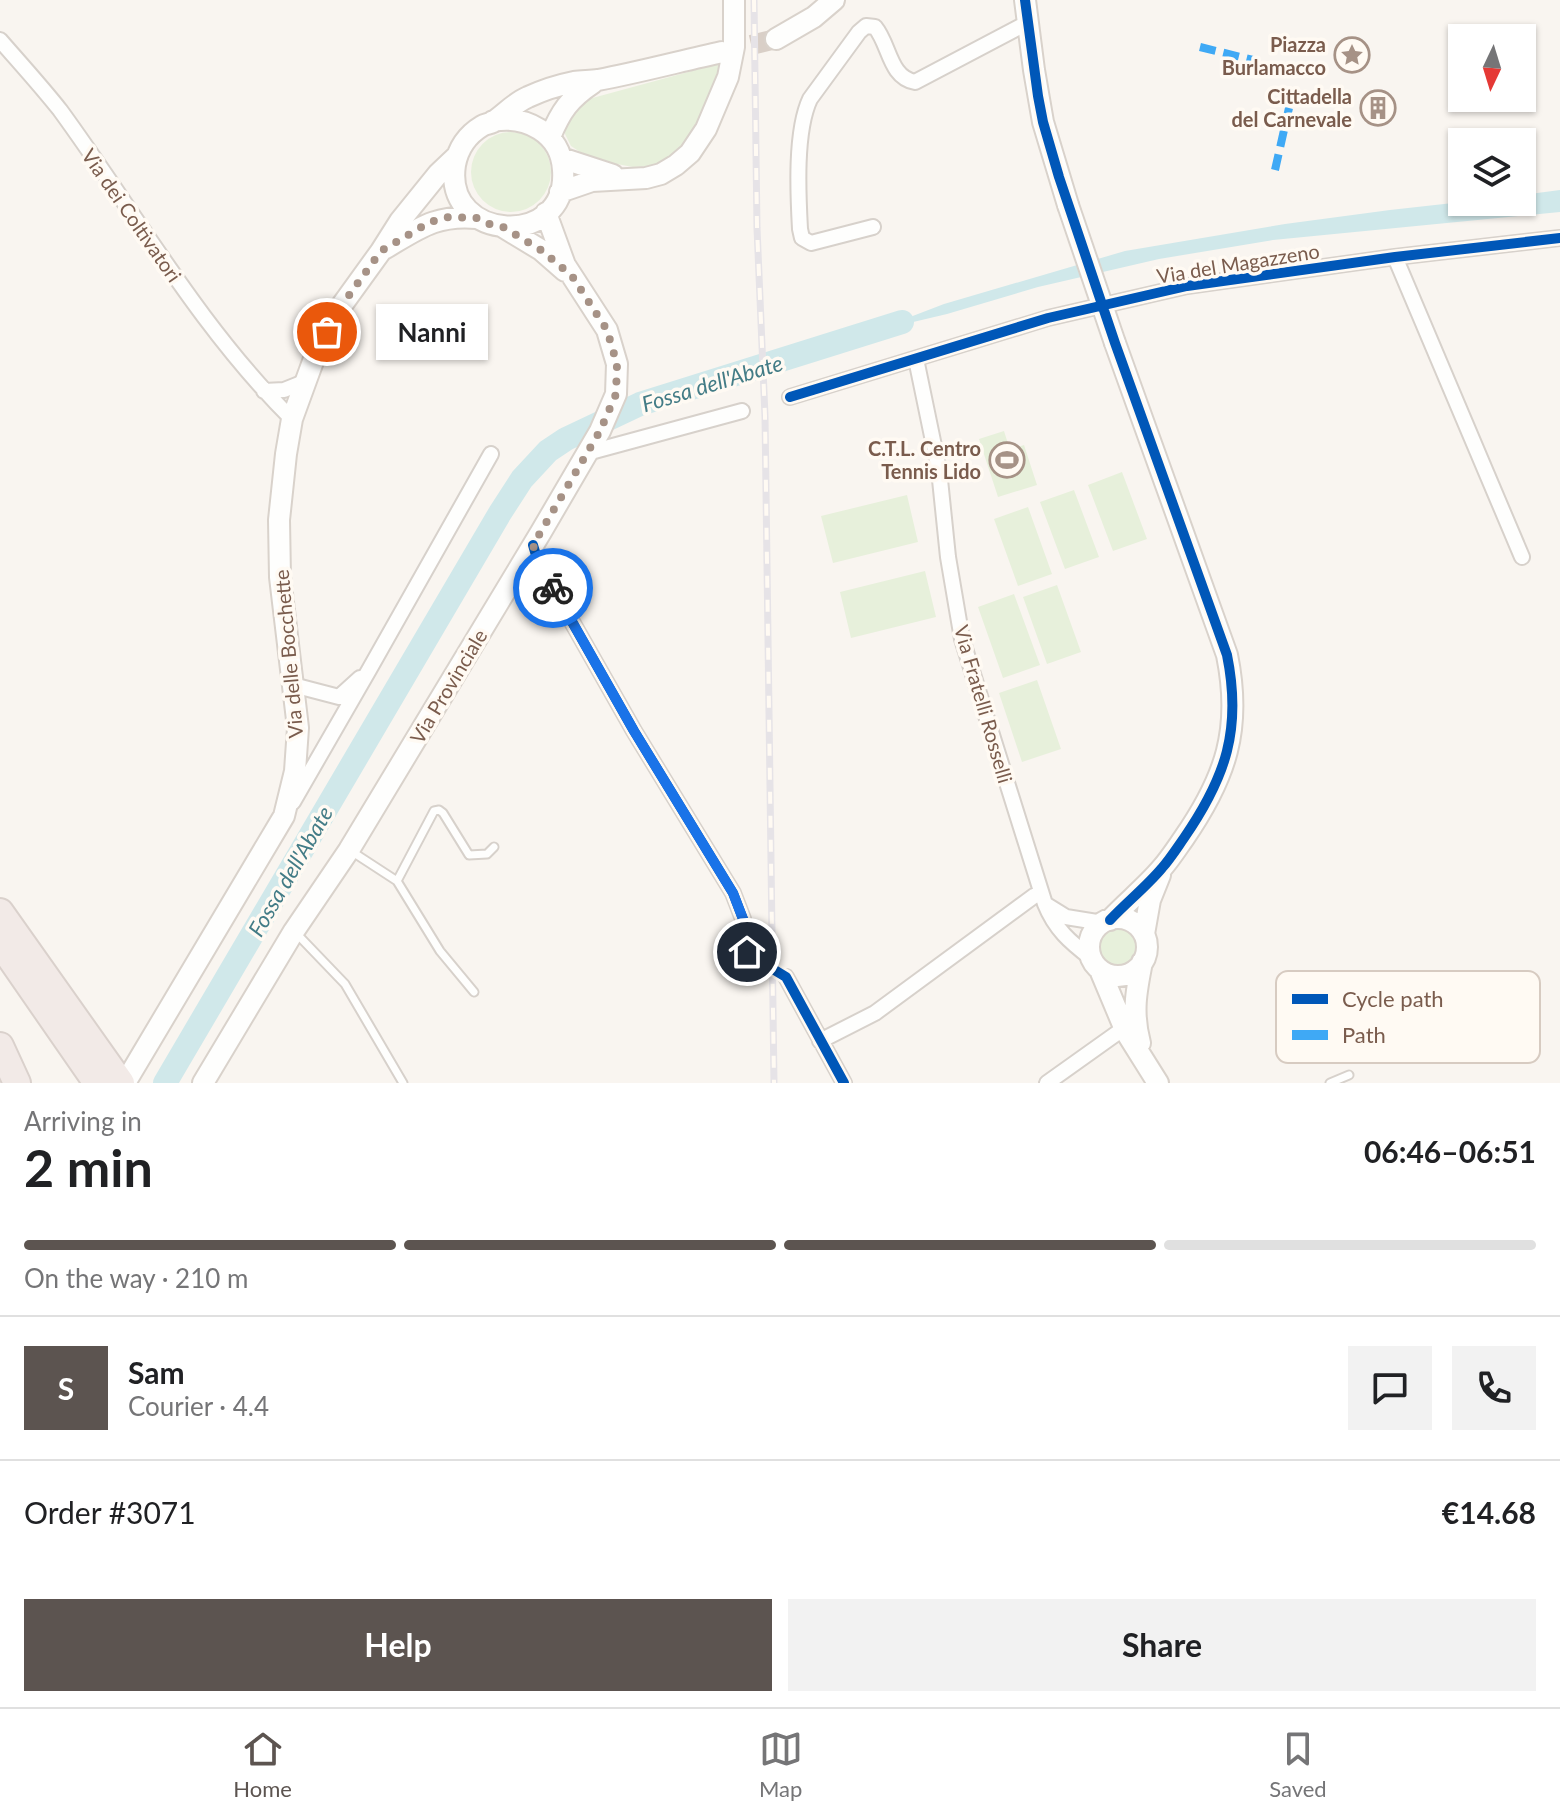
<!DOCTYPE html>
<html lang="en">
<head>
<meta charset="utf-8">
<style>
	:root { --surface:#fff; --page:#f2f2f2; --text:#202124; --muted:#757577; --line:#e0e0e0; --accent:#5c5450 }
	body { margin:0; font-family:Lato,sans-serif; background:var(--page); color:var(--text); height:100vh; display:flex; flex-direction:column; font-size:30px; white-space:nowrap }
	* { box-sizing:border-box; margin:0 }
	p { font-size:26px; color:var(--muted) }
	.icon { flex:none; width:44px; height:44px; fill:none; stroke:currentColor; stroke-width:2; stroke-linecap:round; stroke-linejoin:round }
	.map { position:relative; height:1083px; overflow:hidden }
	.drawer { display:flex; flex-direction:column; background:var(--surface); flex:1 }
	.drawer>* { flex:none }
	.needle { width:52px; rotate:184deg }
	.buttons { position:absolute; left:1448px; top:24px; display:grid; gap:16px }
	.buttons a { display:grid; place-items:center; width:88px; height:88px; border-radius:0px; background:var(--surface); box-shadow:0 2px 6px #0004; font-size:40px }
	.pin { position:absolute; display:grid; place-items:center; width:68px; height:68px; color:#fff; margin:-34px; border:4px solid #fff; border-radius:50%; box-shadow:0 2px 8px #0007 }
	.courier { position:absolute; display:grid; place-items:center; width:80px; height:80px; margin:-40px; border:6px solid #1a73e8; border-radius:50%; background:#fff; color:#222; box-shadow:0 2px 10px #0007 }
	.bubble { position:absolute; height:56px; border-radius:0px; background:var(--surface); box-shadow:0 2px 6px #0004; font-size:26px; font-weight:700; line-height:56px; text-align:center }
	.headline em { font-style:normal; font-weight:700 }
	.headline div { display:flex; flex-direction:column-reverse }
	.headline { display:flex; align-items:center; justify-content:space-between; height:136px; padding:0 24px }
	h1 { font-size:52px; font-weight:700; line-height:60px }
	.bar { display:grid; grid-template-columns:repeat(4,1fr); gap:12px 8px; align-content:center; height:96px; padding:0 24px }
	.bar i { height:10px; border-radius:6px; background:var(--line) }
	.bar .active { background:var(--accent) }
	.bar p { grid-column:span 4 }
	.line { display:flex; align-items:center; gap:20px; padding:0 24px; border-top:2px solid var(--line) }
	.line div { flex:1 }
	.round { display:grid; place-items:center; flex:none; width:84px; height:84px; border-radius:0px; background:var(--page) }
	.cta { display:flex; gap:16px; margin-top:auto; padding:16px 24px }
	.cta a { flex:1; height:92px; border-radius:0px; background:var(--accent); color:#fff; font-size:32px; font-weight:700; line-height:92px; text-align:center }
	.cta a+a { background:var(--page); color:var(--text) }
	.tab-bar { display:flex; justify-content:space-around; align-items:center; height:112px; border-top:2px solid var(--line); background:var(--surface); font-size:22px; color:var(--muted) }
	.tab-bar a { display:grid; justify-items:center; gap:4px }
	.tab-bar .active { color:var(--accent) }
	.map>svg:first-child { display:block }
</style>
</head>
<body>
<div class="map">
<svg width="1560" height="1083" viewBox="0 0 1560 1083">
	<rect width="100%" height="100%" fill="#f9f5f0"/>
	<path fill="#e7f0db" d="M725 62 696 135 670 159 651 166 633 167 606 162 583 154 571 146 565 134 563 122 585 100Z
		M471 172a40 40 0 1 1 80 0a40 40 0 1 1-80 0Z
		M1004 431 1010 450 1024 445 1037 485 998 497 979 439Z
		M1122 472 1147 539 1113 551 1088 485Z
		M1074 490 1099 557 1065 569 1040 502Z
		M907 495 918 542 833 563 821 516Z
		M1028 507 1052 574 1018 586 994 519Z
		M925 571 936 617 851 638 840 592Z
		M1057 585 1081 652 1047 664 1023 597Z
		M1014 594 1040 665 1003 678 978 607Z
		M1037 680 1061 749 1022 762 999 693Z
		M1100 947a18 18 0 1 1 36 0a18 18 0 1 1-36 0Z"/>
	<path fill="#d0e8ea" d="M1560 190V212L1273 240 1159 259 1038 287 947 314 871 332 944 304 1125 251 1285 224 1390 210 1462 202H1522V195Z"/>
	<g fill="none" stroke-linecap="round" stroke-linejoin="round">
		<path stroke="#d0e8ea" stroke-width="24" d="M165 1083 500 513 522 479 548 451 566 439 640 404 902 322"/>
		<path stroke="#d9cfc7" stroke-width="14" stroke-dasharray="14 7" stroke-linecap="butt" d="M763 963 786 977"/>
		<path stroke="#d9cfc7" stroke-width="20" stroke-dasharray="20 10" stroke-linecap="butt" d="M722 52 776 39"/>
		<defs>
			<path id="lane" d="M351 851 397 881 440 951 474 992
				M397 881 434 811 439 810 443 813 469 855 487 854 494 847
				M296 933 345 984 403 1083
				M1330 1083 1349 1075"/>
			<path id="street" d="M0 40C20 63 41 86 60 110 136 214 200 328 292 419
				M873 227 811 243 802 238 800 229C798 193 795 131 810 99L859 32 866 26 875 27C890 45 889 77 915 82L1027 23
				M1395 257 1522 557
				M916 359 939 470 948 557 962 639 1045 904C1055 929 1070 942 1091 958
				M264 391 284 390 304 382
				M790 397 1048 318 1187 286 1395 257 1560 238
				M587 453 742 411
				M533 545 538 562 634 731 733 893 743 919 747 952 752 960 763 963
				M293 685 339 697 360 678
				M293 802 369 670 491 454
				M1045 904 1066 917 1103 923
				M786 977 844 1083
				M820 1041 875 1013 1034 896 1041 893
				M1047 1083 1120 1031 1126 1032"/>
			<path id="secondary" d="M1025 0 1034 70 1043 122 1068 205
				M776 39 814 17 834 0
				M493 121C526 115 561 133 563 170 569 249 443 243 455 165 458 149 467 135 482 126 485 124 489 124 493 122 505 114 514 103 528 97 541 91 559 85 574 82 582 81 590 81 598 80 640 72 681 61 722 52
				M550 137C561 111 569 99 593 83
				M561 158 613 175
				M560 192 592 181 646 178 661 174 676 165 690 153 706 129 728 77 734 47V0
				M503 227 541 250 565 271
				M384 249C418 229 436 214 477 218
				M1089 947a29 29 0 1 1 58 0a29 29 0 1 1-58 0Z
				M1110 920C1127 902 1147 886 1162 868 1170 859 1177 848 1184 838 1226 777 1242 729 1227 655L1115 343
				M1144 934 1150 900 1160 875
				M1100 970 1126 1032 1158 1083
				M1140 1043C1132 1013 1136 992 1142 962
				M125 1083 284 816 295 771 298 728 280 577 279 520 286 454 292 419 315 356 342 305 381 251 400 221 438 174 457 156
				M203 1083 294 931 349 850 541 532 600 431 616 394 617 364 607 330 565 265 546 213"/>
			<path id="highway" d="M0 912 121 1083
				M0 943 97 1083
				M0 1046 17 1083"/>
		</defs>
		<use href="#lane" stroke="#d7d1cb" stroke-width="11"/>
		<use href="#street" stroke="#d7d1cb" stroke-width="18"/>
		<use href="#secondary" stroke="#d9d2cb" stroke-width="24"/>
		<use href="#highway" stroke="#dad1cc" stroke-width="30"/>
		<use href="#lane" stroke="#fefefd" stroke-width="7"/>
		<use href="#street" stroke="#fefefd" stroke-width="14"/>
		<use href="#secondary" stroke="#fefefd" stroke-width="20"/>
		<use href="#highway" stroke="#f2eae7" stroke-width="26"/>
		<defs>
			<path id="rail" d="M754 0 757 228 765 416 774 1083"/>
		</defs>
		<use href="#rail" stroke="#e6e3e7" stroke-width="7"/>
		<use href="#rail" stroke="#fffaf3" stroke-width="4" stroke-dasharray="12" stroke-linecap="butt"/>
		<defs>
			<path id="secondary-bridge" d="M1068 205 1115 343"/>
		</defs>
		<use href="#secondary-bridge" stroke="#d9d2cb" stroke-width="24" stroke-linecap="butt"/>
		<use href="#secondary-bridge" stroke="#fefefd" stroke-width="20"/>
		<path stroke="#3fa9f5" stroke-width="8" stroke-dasharray="16 8" stroke-linecap="butt" d="M1200 47 1257 61
			M1275 170 1289 108"/>
		<defs>
			<path id="cycleway" d="M1025 0 1038 96 1043 122 1059 177 1115 343 1227 655C1242 729 1226 777 1184 838 1177 848 1170 859 1162 868 1147 886 1127 902 1110 920
				M790 397 1048 318 1187 286 1395 257 1560 238
				M533 545 538 562 634 731 733 893 743 919 747 952 752 960 763 963 786 977 844 1083"/>
		</defs>
		<use href="#cycleway" stroke="#fffaf3" stroke-width="15"/>
		<use href="#cycleway" stroke="#0057b8" stroke-width="10"/>
	</g>
	<g fill="none" stroke-linecap="round" stroke-linejoin="round">
		<path stroke="#a69286" stroke-width="8" stroke-dasharray="0 14.4" d="M327 332 342 305 381 251 430 222 449 217 477 218 489 224 503 227 541 250 572 276 607 330 617 364 616 394 600 431 533 545 538 562 553 588"/>
		<path stroke="#1a73e8" stroke-width="10" d="M553 588 634 731 733 893 743 919 747 952"/>
	</g>
	<defs>
		<symbol id="sight-ring" viewBox="-11 -11 22 22"><circle r="9.5" fill="#fffaf3" stroke="#a69286" stroke-width="1.5"/><path d="M0-6L1.8-2.2L6-1.7L2.9 1.2L3.7 5.4L0 3.3L-3.7 5.4L-2.9 1.2L-6-1.7L-1.8-2.2Z" fill="#a69286"/></symbol>
		<symbol id="building-ring" viewBox="-11 -11 22 22"><circle r="9.5" fill="#fffaf3" stroke="#a69286" stroke-width="1.5"/><path d="M-4-6H4V6H1V3H-1V6H-4ZM-2.5-4.3h1.7v1.8h-1.7ZM.8-4.3h1.7v1.8H.8ZM-2.5-1h1.7V.8h-1.7ZM.8-1h1.7V.8H.8Z" fill="#a69286"/></symbol>
		<symbol id="stadium-ring" viewBox="-11 -11 22 22"><circle r="9.5" fill="#fffaf3" stroke="#a69286" stroke-width="1.5"/><path d="M0-5a6.5 5 0 1 0 0 10a6.5 5 0 1 0 0-10ZM-3.5-1.8h7v3.6h-7Z" fill="#a69286"/></symbol>
	</defs>
	<g fill-rule="evenodd">
		<use href="#sight-ring" x="1332" y="35" width="40" height="40"/>
		<use href="#building-ring" x="1358" y="88" width="40" height="40"/>
		<use href="#stadium-ring" x="987" y="440" width="40" height="40"/>
	</g>
	<g text-anchor="middle" dominant-baseline="central" stroke-width="7" stroke-linejoin="round" paint-order="stroke">
		<g font-size="20" font-weight="bold" fill="#7a5c4d" stroke="#fffaf3" text-anchor="end">
			<text x="1326" y="44">Piazza<tspan x="1326" dy="23">Burlamacco</tspan></text>
			<text x="1352" y="96">Cittadella<tspan x="1352" dy="23">del Carnevale</tspan></text>
			<text x="981" y="448">C.T.L. Centro<tspan x="981" dy="23">Tennis Lido</tspan></text>
		</g>
		<g font-size="20" fill="#7a5c4d" stroke="#fffaf3">
			<text transform="translate(132 215) rotate(55)">Via dei Coltivatori</text>
			<text transform="translate(1238 263) rotate(-9)">Via del Magazzeno</text>
			<text transform="translate(288 654) rotate(-95)">Via delle Bocchette</text>
			<text transform="translate(448 686) rotate(-59)">Via Provinciale</text>
			<text transform="translate(984 704) rotate(74)">Via Fratelli Rosselli</text>
		</g>
		<g font-size="22" font-style="italic" fill="#437c86" stroke="#fffaf3">
			<text transform="translate(712 383) rotate(-17)">Fossa dell'Abate</text>
			<text transform="translate(290 871) rotate(-60)">Fossa dell'Abate</text>
		</g>
	</g>
	<rect x="1276" y="971" width="264" height="92" rx="12" fill="#fffaf3" stroke="#d7cbc1" stroke-width="2"/>
	<rect x="1292" y="994" width="36" height="10" fill="#0057b8"/>
	<rect x="1292" y="1030" width="36" height="10" fill="#3fa9f5"/>
	<g font-size="22" fill="#7a5c4d">
		<text x="1342" y="1007">Cycle path</text>
		<text x="1342" y="1043">Path</text>
	</g>
</svg>
<div class="buttons">
<a><svg class="needle" viewBox="-14 -14 28 28"><path d="M0-13l5 13h-10z" fill="#e53935"/><path d="M0 13l5-13h-10z" fill="#757577"/></svg></a>
<a><svg class="icon" aria-label="layers" viewBox="0 0 24 24"><path d="M12 4l9 5-9 5-9-5zM3 14l9 5 9-5"/></svg></a>
</div>
<div class="pin" style="left:327px;top:332px;background:#ea580c"><svg class="icon" aria-label="bag" viewBox="0 0 24 24"><path d="M5 8h14l-1 12H6zM9 8a3 3 0 0 1 6 0"/></svg></div>
<div class="pin" style="left:747px;top:952px;background:#1f2937"><svg class="icon" aria-label="home" viewBox="0 0 24 24"><path d="M3 11l9-7 9 7M6 9v11h12V9"/></svg></div>
<div class="courier" style="left:553px;top:588px"><svg class="icon" aria-label="bike" viewBox="0 0 24 24"><circle cx="6" cy="16" r="4"/><circle cx="18" cy="16" r="4"/><path d="M6 16l4-8h5l3 8M10 8l3 8H6M13 5h3"/></svg></div>
<div class="bubble" style="left:376px;top:304px;width:112px">Nanni</div>
</div>
<section class="drawer">
<div class="headline"><div><h1>2 min</h1><p>Arriving in</p></div><em>06:46–06:51</em></div>
<div class="bar"><i class="active"></i><i class="active"></i><i class="active"></i><i></i><p>On the way · 210 m</p></div>
<div class="line" style="height:144px"><b class="round" style="background:var(--accent);color:#fff">S</b><div><b>Sam</b><p>Courier · 4.4</p></div><a class="round"><svg class="icon" aria-label="chat" viewBox="0 0 24 24"><path d="M4 5h16v11H9l-5 4z"/></svg></a><a class="round"><svg class="icon" aria-label="phone" viewBox="0 0 24 24"><path d="M5 4h4l2 5-3 2q2 4 5 5l2-3 5 2v4C11 20 4 13 5 4z"/></svg></a></div>
<div class="line" style="height:104px"><div>Order #3071</div><b>€14.68</b></div>
<div class="cta"><a>Help</a><a>Share</a></div>
</section>
<nav class="tab-bar">
<a class="active"><svg class="icon" aria-label="home" viewBox="0 0 24 24"><path d="M3 11l9-7 9 7M6 9v11h12V9"/></svg>Home</a>
<a><svg class="icon" aria-label="map" viewBox="0 0 24 24"><path d="M3 6l6-2 6 2 6-2v14l-6 2-6-2-6 2zM9 4v14M15 6v14"/></svg>Map</a>
<a><svg class="icon" aria-label="saved" viewBox="0 0 24 24"><path d="M7 4h10v16l-5-4-5 4z"/></svg>Saved</a>
</nav>
</body>
</html>
